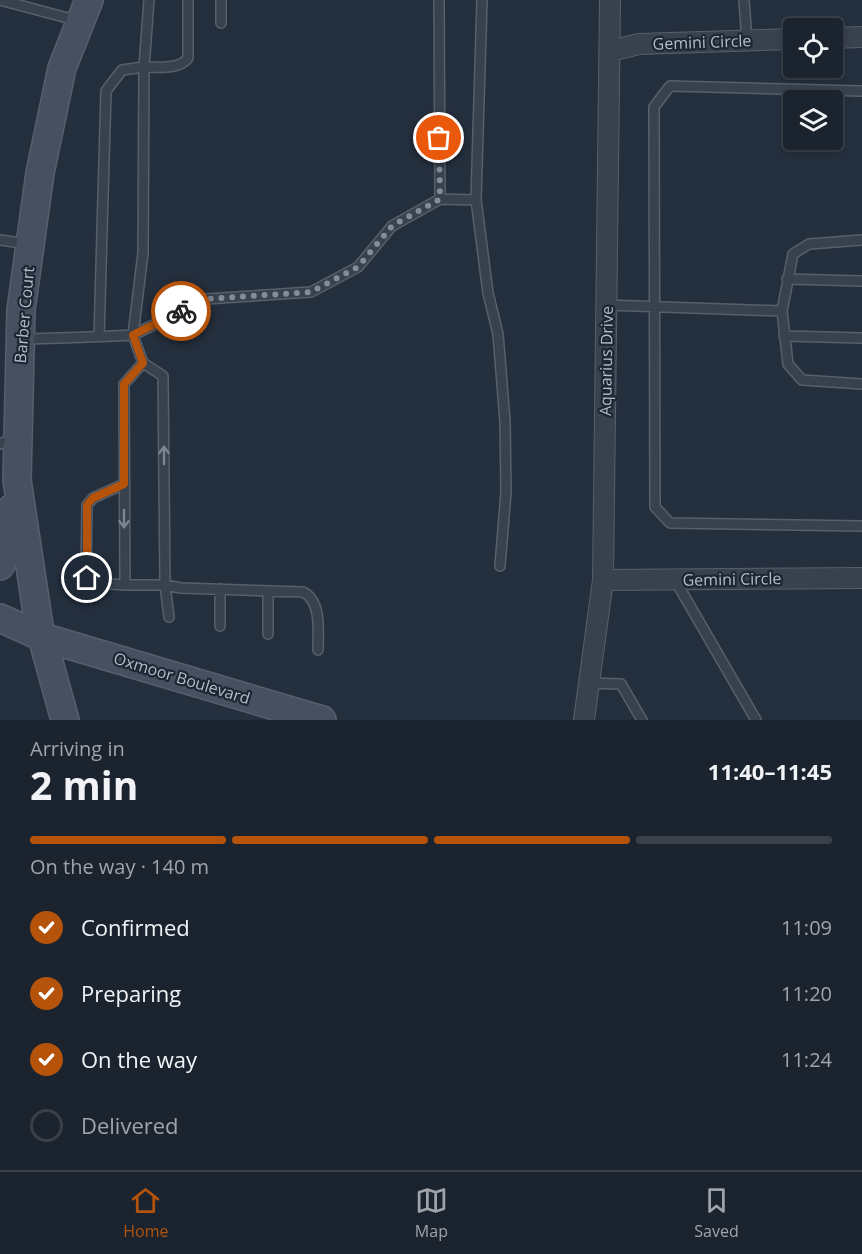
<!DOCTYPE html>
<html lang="en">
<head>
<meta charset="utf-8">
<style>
	:root { --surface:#1b232e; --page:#282f3a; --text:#f1f3f6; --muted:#a0a4aa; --line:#39404a; --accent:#b45309 }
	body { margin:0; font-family:"Open Sans",sans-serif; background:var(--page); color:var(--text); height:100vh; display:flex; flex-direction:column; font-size:22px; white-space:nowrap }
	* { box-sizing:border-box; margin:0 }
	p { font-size:20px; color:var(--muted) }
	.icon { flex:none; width:33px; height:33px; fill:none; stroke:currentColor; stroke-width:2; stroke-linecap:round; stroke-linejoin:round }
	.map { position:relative; height:720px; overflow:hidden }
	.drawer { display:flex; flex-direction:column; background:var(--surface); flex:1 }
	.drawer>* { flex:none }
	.buttons { position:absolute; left:783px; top:18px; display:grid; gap:12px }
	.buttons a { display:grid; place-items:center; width:60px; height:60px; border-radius:6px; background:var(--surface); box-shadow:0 3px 9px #0003,0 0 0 2px var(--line); font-size:30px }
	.pin { position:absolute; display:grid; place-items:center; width:51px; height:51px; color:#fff; margin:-26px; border:3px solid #fff; border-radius:50%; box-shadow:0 2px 6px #0007 }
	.courier { position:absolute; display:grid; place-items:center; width:60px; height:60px; margin:-30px; border:4px solid #b45309; border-radius:50%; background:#fff; color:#222; box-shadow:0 2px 8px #0007 }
	.head em { font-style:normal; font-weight:700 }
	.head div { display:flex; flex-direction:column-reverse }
	.head { display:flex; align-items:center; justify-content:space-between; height:102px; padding:0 30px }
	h1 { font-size:39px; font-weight:700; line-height:45px }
	.bar { display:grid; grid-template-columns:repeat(4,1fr); gap:9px 6px; align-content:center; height:72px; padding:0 30px }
	.bar i { height:8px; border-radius:4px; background:var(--line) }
	.bar .active { background:var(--accent) }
	.bar p { grid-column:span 4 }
	ol { padding:0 30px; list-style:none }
	li { display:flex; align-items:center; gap:18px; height:66px }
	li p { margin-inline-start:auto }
	li .icon { padding:6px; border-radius:50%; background:var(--accent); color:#fff; stroke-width:4 }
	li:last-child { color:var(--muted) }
	li i { width:33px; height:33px; border:3px solid var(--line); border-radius:50% }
	.dock { display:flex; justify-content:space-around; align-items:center; height:84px; border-top:2px solid var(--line); background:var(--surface); font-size:16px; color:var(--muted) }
	.dock a { display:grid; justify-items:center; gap:3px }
	.dock .active { color:var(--accent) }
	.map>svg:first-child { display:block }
</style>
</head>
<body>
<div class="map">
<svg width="862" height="720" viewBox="0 0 862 720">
	<rect width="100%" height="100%" fill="#242f3e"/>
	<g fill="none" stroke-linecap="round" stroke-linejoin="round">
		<defs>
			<path id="lane" d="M0 0 79 21
				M149 0 144 67C157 67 180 70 188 58V0
				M439 0 440 199
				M744 0 747 41
				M221 23V0
				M862 91 670 86 654 107 655 507 670 523 862 526
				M476 200 488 293 498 334 505 421 506 492 500 566
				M0 240 28 244
				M862 240 809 244 793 254 782 311 788 364 802 380 862 384
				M787 279 862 281
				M607 305 782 311
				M784 336 862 338
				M23 339C59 338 96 337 133 335L143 253 144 67 122 70 106 91 99 337
				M143 363 124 384 125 585H165L163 376 143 363 133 335 206 299 311 292 358 267 392 226 440 199 476 200 482 0
				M0 444 16 437
				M124 484 93 498 87 505 86 572 87 578 96 583 125 585
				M675 580 756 720
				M169 617 165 585 181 588 303 592C322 601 318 632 318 650
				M220 626V589
				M268 634V591
				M588 683 621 684 642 720"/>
			<path id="street" d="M832 38 862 37
				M610 51 639 44 794 39
				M603 580 862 578
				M584 720 603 580 610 0"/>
			<path id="secondary" d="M0 566 4 558 12 508
				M0 618 42 637 322 720
				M65 720 39 626 17 480 21 310 40 173 62 68 89 0"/>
		</defs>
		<use href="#lane" stroke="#565f6c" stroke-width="12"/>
		<use href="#street" stroke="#565f6c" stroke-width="22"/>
		<use href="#secondary" stroke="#565f6c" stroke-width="30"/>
		<use href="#lane" stroke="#38414e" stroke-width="9"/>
		<use href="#street" stroke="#38414e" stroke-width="20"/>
		<use href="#secondary" stroke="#465061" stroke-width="27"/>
	</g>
	<defs><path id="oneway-shaft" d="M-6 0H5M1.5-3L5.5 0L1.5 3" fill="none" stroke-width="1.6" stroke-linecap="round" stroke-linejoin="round" transform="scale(1.5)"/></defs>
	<g stroke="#7c8592">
		<use href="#oneway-shaft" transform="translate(164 455) rotate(-90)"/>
		<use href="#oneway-shaft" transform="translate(124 519) rotate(90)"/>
	</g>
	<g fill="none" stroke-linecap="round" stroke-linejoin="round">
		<path stroke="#828b98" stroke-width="6" stroke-dasharray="0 10.8" d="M181 311 206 299 311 292 358 267 392 226 440 199 439 138"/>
		<path stroke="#b45309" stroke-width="8" d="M87 578V505L93 498 124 484V384L143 363 133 335 181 311"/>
	</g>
	<g text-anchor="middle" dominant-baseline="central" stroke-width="4.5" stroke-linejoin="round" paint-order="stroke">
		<g font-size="16" fill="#b4bcc9" stroke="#1d2633">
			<text transform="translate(702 42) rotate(-2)">Gemini Circle</text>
			<text transform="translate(24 315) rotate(-85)">Barber Court</text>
			<text transform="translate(606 361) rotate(-89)">Aquarius Drive</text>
			<text transform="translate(732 579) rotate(-1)">Gemini Circle</text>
			<text transform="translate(182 678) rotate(17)">Oxmoor Boulevard</text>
		</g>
	</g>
</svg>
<div class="buttons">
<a><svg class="icon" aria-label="locate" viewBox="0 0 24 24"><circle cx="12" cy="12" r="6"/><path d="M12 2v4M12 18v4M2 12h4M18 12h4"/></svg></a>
<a><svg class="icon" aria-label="layers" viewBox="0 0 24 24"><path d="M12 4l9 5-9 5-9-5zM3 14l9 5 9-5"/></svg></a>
</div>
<div class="pin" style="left:439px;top:138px;background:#ea580c"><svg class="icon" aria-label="bag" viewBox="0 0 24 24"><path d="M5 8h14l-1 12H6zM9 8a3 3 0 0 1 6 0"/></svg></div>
<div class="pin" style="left:87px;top:578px;background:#1f2937"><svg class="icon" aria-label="home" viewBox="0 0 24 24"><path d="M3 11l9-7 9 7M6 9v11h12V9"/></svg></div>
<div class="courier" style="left:181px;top:311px"><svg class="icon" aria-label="bike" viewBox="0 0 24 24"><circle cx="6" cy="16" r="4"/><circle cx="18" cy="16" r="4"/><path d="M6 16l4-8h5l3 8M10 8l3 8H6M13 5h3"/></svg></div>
</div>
<section class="drawer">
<div class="head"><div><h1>2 min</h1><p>Arriving in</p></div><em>11:40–11:45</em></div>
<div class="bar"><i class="active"></i><i class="active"></i><i class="active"></i><i></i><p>On the way · 140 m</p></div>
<ol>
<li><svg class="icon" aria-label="check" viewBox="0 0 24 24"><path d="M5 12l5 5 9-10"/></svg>Confirmed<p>11:09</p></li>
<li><svg class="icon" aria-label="check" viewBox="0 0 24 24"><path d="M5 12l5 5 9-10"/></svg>Preparing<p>11:20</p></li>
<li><svg class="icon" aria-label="check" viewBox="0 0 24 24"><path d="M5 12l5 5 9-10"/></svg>On the way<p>11:24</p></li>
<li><i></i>Delivered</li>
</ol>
</section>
<nav class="dock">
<a class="active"><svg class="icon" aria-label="home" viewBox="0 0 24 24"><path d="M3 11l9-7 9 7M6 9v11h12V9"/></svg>Home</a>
<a><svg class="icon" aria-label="map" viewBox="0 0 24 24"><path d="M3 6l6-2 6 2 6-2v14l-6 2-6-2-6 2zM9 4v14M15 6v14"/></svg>Map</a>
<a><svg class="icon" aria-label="saved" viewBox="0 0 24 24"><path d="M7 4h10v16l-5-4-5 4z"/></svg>Saved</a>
</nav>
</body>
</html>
